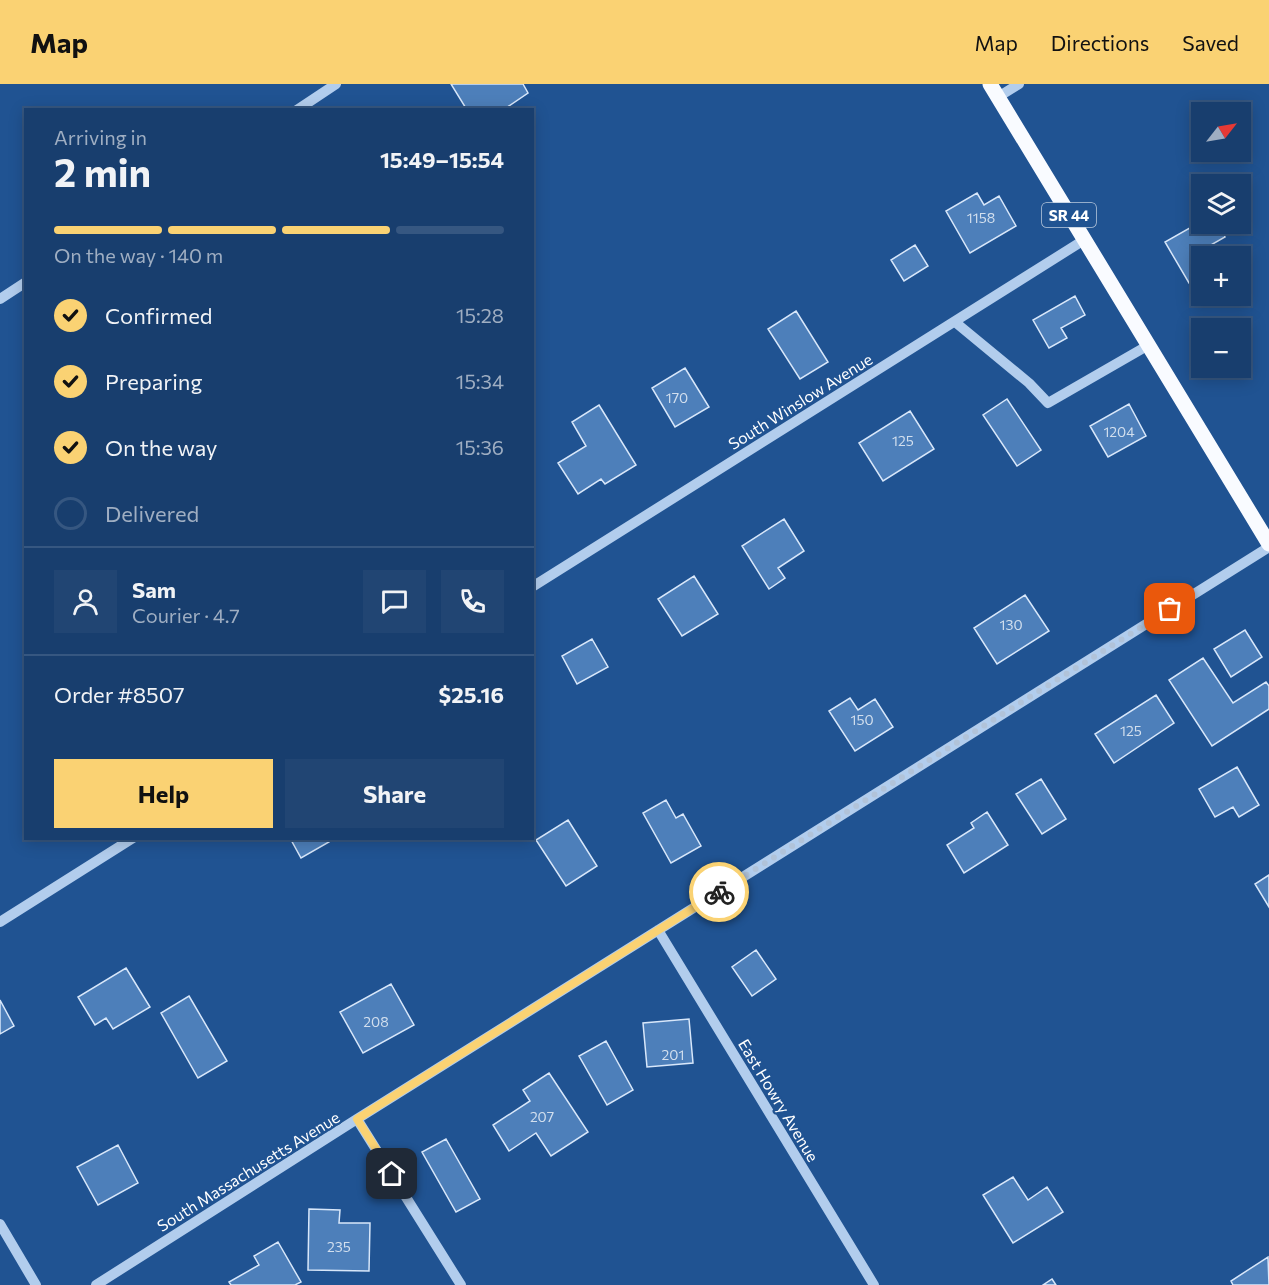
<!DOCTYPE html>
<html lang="en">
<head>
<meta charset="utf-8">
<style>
	:root { --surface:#183e6e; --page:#214573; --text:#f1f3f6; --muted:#9faec2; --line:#365781; --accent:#fad273 }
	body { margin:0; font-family:Commissioner,sans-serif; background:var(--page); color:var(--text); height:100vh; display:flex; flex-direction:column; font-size:22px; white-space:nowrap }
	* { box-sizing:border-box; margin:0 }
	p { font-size:20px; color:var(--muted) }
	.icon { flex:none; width:33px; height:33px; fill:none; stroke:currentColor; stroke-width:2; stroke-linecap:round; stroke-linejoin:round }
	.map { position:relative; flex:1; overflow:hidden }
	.panel { position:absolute; left:24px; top:24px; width:510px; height:732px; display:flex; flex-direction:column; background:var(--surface); border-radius:0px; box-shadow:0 3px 15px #0003,0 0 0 2px var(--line) }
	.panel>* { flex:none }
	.needle { width:39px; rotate:59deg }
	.buttons { position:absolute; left:1191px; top:18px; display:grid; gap:12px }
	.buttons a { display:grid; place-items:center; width:60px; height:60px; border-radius:0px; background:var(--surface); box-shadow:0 3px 15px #0003,0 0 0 2px var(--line); font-size:30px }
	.pin { position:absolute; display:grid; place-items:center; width:51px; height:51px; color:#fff; margin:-26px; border-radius:12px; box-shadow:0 3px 9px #0006 }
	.courier { position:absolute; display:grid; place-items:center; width:60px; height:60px; margin:-30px; border:4px solid #fad273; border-radius:50%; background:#fff; color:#222; box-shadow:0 2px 8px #0007 }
	.headline em { font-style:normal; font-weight:700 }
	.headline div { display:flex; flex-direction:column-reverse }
	.headline { display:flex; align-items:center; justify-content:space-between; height:102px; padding:0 30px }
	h1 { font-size:39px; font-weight:700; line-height:45px }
	.bar { display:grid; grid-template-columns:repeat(4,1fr); gap:9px 6px; align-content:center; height:72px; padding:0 30px }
	.bar i { height:8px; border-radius:4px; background:var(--line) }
	.bar .selected { background:var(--accent) }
	.bar p { grid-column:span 4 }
	.line { display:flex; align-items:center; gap:15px; padding:0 30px; border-top:2px solid var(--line) }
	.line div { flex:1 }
	.round { display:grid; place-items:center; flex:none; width:63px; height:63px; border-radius:0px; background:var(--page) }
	ol { padding:0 30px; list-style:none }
	li { display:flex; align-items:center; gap:18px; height:66px }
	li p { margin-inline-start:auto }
	li .icon { padding:6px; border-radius:50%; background:var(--accent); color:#111; stroke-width:4 }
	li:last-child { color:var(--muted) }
	li i { width:33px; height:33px; border:3px solid var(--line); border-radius:50% }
	.cta { display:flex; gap:12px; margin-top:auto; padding:12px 30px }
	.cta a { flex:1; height:69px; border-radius:0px; background:var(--accent); color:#111; font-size:24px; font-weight:700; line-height:69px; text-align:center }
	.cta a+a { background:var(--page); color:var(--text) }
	header { display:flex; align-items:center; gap:36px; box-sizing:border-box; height:84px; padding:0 30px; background:var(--accent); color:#111 }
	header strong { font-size:28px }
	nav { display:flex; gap:33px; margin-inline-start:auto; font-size:21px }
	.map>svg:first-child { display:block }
</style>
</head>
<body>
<header>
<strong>Map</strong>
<nav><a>Map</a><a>Directions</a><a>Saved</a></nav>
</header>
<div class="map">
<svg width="1269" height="1201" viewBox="0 0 1269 1201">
	<rect width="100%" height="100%" fill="#205392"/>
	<path fill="#4d7fba" stroke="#d8e7fa" stroke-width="1.5" d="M451 0H523L528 9 503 26H467Z
		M977 109 984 121 999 112 1016 142 970 169 946 127Z
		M1202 137V140H1218L1225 153 1209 162 1215 172H1202V192L1189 199 1165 158Z
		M915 161 928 182 904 197 891 176Z
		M1075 212 1085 231 1061 244 1067 254 1049 264 1033 236Z
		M796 227 828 278 800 295 768 245Z
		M685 284 709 323 675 343 652 304Z
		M1007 315 1041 366 1017 382 983 331Z
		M1129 320 1146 352 1108 373 1090 342Z
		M599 321 636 381 605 400 601 395 578 410 558 379 586 362 572 338Z
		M910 327 934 365 883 397 859 359Z
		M784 435 804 467 778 484 785 494 769 505 742 462Z
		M694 492 718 530 682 552 658 515Z
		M1025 511 1049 547 997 580 974 544Z
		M1245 546 1262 573 1231 593 1214 565Z
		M592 555 608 583 577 600 562 572Z
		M1203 574 1233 619 1266 598 1269 602V625L1212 662 1169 596Z
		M1156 611 1174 639 1114 679 1095 650Z
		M850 614 858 626 875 615 893 643 855 667 829 627Z
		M1237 683 1259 721 1239 733 1233 723 1215 733 1199 705Z
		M1041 695 1066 735 1042 750 1016 710Z
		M666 716 676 734 683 730 701 762 671 779 643 729Z
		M987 728 1008 761 964 789 947 761 974 744 971 739Z
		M568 736 597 782 566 802 536 756Z
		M290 754H327L329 758 301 774Z
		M1269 791V823L1255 800Z
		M756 866 776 895 752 912 732 883Z
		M126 884 150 923 113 945 106 934 95 941 78 913Z
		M391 900 414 941 363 969 340 928Z
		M189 912 227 977 198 994 161 929Z
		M0 916 14 942 0 950Z
		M689 935 693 979 647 983 643 939Z
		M606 957 633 1006 607 1021 579 972Z
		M549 989 588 1048 551 1072 536 1049 509 1067 493 1041 530 1017 523 1006Z
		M446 1055 480 1115 456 1128 422 1068Z
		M118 1061 138 1099 98 1121 77 1083Z
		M1013 1093 1028 1116 1047 1103 1063 1128 1013 1159 983 1111Z
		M309 1125 340 1126 339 1139H370L369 1187 308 1186Z
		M278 1158 301 1198 295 1201H231L229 1198 259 1181 254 1172Z
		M1268 1173 1269 1201H1233L1231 1197Z
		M1052 1195 1056 1201H1043Z"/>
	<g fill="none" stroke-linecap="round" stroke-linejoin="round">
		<path stroke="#b2cded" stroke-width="10" d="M998 13 1019 0
			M297 26 336 0
			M0 215 26 198
			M955 238 1029 299 1048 319 1147 262
			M532 503 1084 156
			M0 838 133 754
			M658 846 874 1201
			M357 1035 461 1201
			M0 1140 36 1201
			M96 1201 357 1035 1269 463"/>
		<path stroke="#f9fbff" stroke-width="15" d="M990 0 1269 460"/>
	</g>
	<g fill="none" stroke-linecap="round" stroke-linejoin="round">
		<path stroke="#b1c3d9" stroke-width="6" stroke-dasharray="0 10.8" d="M719 808 1170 525"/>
		<path stroke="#fad273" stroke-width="8" d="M392 1090 357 1035 719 808"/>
	</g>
	<g text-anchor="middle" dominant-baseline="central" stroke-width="4.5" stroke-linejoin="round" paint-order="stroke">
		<g font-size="14" fill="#d2dfee">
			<text x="981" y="133">1158</text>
			<text x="677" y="313">170</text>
			<text x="1119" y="347">1204</text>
			<text x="903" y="356">125</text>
			<text x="1011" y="540">130</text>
			<text x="862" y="635">150</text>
			<text x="1131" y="646">125</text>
			<text x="376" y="937">208</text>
			<text x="673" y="970">201</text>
			<text x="542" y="1032">207</text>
			<text x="339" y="1162">235</text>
		</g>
		<rect fill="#205392" stroke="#bccbde" stroke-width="1.5" x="1042" y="119" width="54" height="24" rx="4.5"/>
		<g font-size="15" font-weight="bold" fill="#fff">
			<text x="1069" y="131">SR 44</text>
		</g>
		<g font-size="16" fill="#fff" stroke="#205392">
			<text transform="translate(800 317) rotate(-32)">South Winslow Avenue</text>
			<text transform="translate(779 1016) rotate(59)">East Howry Avenue</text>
			<text transform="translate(248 1087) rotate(-32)">South Massachusetts Avenue</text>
		</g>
	</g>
</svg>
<div class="buttons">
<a><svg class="needle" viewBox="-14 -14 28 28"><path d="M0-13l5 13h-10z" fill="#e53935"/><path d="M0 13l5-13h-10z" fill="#9faec2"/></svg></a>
<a><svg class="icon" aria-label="layers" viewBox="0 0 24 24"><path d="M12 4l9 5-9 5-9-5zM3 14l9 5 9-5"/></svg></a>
<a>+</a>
<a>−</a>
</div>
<div class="pin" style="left:1170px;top:525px;background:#ea580c"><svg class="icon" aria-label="bag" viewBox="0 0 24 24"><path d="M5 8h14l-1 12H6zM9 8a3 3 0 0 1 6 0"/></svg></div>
<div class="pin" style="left:392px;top:1090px;background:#1f2937"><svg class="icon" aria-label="home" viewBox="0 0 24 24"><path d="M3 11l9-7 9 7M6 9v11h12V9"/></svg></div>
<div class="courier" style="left:719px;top:808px"><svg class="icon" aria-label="bike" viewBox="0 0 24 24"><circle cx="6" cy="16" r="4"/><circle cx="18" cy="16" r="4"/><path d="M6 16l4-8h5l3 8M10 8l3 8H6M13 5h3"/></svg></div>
<section class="panel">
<div class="headline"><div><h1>2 min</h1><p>Arriving in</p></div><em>15:49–15:54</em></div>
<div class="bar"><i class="selected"></i><i class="selected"></i><i class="selected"></i><i></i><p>On the way · 140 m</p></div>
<ol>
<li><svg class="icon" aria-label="check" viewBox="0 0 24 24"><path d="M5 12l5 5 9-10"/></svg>Confirmed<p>15:28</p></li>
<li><svg class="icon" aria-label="check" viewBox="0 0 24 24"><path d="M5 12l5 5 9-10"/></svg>Preparing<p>15:34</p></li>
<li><svg class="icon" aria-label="check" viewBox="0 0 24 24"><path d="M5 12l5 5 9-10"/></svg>On the way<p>15:36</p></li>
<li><i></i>Delivered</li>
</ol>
<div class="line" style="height:108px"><a class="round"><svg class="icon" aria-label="person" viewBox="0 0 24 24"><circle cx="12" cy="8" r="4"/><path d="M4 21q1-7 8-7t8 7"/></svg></a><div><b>Sam</b><p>Courier · 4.7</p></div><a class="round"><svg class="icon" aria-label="chat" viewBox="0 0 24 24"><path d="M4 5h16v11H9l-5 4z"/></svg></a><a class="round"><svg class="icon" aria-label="phone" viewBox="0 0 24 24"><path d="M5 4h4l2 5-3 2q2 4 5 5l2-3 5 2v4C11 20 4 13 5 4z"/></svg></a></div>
<div class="line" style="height:78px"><div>Order #8507</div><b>$25.16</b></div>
<div class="cta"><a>Help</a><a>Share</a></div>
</section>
</div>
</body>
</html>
